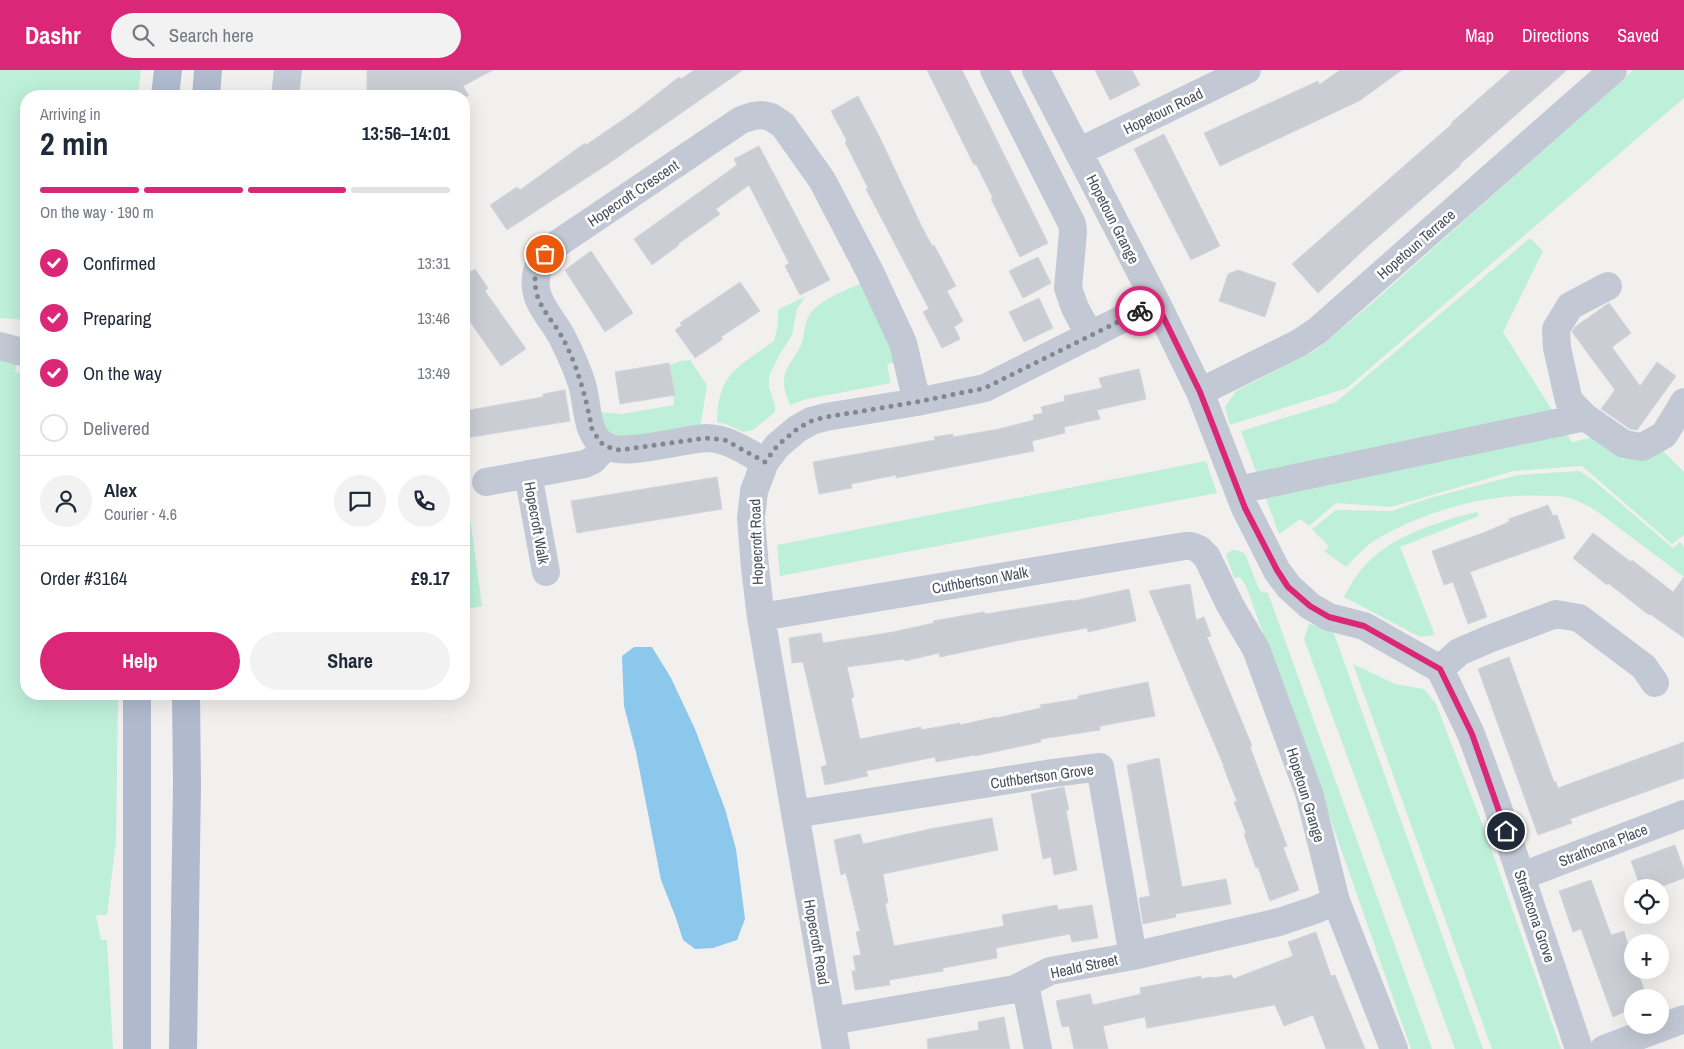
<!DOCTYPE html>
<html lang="en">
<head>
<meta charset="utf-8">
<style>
	:root { --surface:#fff; --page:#f2f2f3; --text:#1f2937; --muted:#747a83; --line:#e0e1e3; --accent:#db2777 }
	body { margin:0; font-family:"Archivo Narrow",sans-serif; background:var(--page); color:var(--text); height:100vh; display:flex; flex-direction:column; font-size:19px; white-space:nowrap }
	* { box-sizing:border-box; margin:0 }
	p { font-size:16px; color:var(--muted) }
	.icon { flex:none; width:28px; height:28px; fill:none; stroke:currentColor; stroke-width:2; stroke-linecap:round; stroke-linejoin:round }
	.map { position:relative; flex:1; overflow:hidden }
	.panel { position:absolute; left:20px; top:20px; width:450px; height:610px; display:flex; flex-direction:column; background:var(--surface); border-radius:20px; box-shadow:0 5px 20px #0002 }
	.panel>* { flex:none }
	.fabs { position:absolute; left:1624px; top:809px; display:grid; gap:10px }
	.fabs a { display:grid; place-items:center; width:45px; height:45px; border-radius:50%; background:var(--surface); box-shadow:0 5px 20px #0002; font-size:25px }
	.pin { position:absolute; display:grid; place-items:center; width:42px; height:42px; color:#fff; margin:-21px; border:2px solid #fff; border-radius:50%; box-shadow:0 1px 5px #0007 }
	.courier { position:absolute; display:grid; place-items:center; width:50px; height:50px; margin:-25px; border:4px solid #db2777; border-radius:50%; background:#fff; color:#222; box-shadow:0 1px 6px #0007 }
	.summary em { font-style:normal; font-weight:700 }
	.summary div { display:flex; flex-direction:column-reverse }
	.summary { display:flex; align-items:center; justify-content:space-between; height:85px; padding:0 20px }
	h1 { font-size:32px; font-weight:700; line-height:38px }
	.bar { display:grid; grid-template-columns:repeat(4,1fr); gap:8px 5px; align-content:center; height:60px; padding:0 20px }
	.bar i { height:6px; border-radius:4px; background:var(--line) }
	.bar .selected { background:var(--accent) }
	.bar p { grid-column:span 4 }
	.line { display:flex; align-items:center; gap:12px; padding:0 20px; border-top:1px solid var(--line) }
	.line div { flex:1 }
	.round { display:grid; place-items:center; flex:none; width:52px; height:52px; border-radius:26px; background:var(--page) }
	ol { padding:0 20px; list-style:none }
	li { display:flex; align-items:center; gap:15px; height:55px }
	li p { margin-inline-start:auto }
	li .icon { padding:5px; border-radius:50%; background:var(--accent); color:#fff; stroke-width:4 }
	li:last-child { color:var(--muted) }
	li i { width:28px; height:28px; border:2px solid var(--line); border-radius:50% }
	.action { display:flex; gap:10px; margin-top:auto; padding:10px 20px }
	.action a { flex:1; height:58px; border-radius:30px; background:var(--accent); color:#fff; font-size:20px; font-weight:700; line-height:58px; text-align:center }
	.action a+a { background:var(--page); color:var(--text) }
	header { display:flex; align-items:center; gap:30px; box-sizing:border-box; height:70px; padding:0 25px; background:var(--accent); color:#fff }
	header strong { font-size:24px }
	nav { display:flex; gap:28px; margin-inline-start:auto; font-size:18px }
	.search { width:350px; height:45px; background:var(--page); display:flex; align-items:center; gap:12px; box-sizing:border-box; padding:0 18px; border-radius:28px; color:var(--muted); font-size:19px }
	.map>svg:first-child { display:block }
</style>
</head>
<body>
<header>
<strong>Dashr</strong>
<div class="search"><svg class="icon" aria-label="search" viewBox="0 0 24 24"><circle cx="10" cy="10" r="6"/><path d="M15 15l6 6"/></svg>Search here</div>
<nav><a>Map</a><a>Directions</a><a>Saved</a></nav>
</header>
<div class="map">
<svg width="1684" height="979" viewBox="0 0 1684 979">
	<rect width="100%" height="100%" fill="#f2f0ef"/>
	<path fill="#beefd9" d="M0 0H141L138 26H26V250L0 248Z
		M1633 0H1684V28L1347 318 1230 355 1225 337 1236 321 1316 280 1370 235Z
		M1530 168 1543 181 1503 262 1572 372 1594 367 1623 389 1660 378 1684 402V465L1672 474 1582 396 1514 401 1391 437 1336 433 1309 456 1300 449 1279 464 1241 361 1336 332Z
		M861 213 898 292 887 294 891 313 807 329 790 335C787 327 783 318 784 309 785 296 796 287 801 275 805 265 804 251 811 242 823 228 845 221 861 213Z
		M806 226 797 239 792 265 780 284 769 306V317L775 336V342L753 360 743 362 726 354 717 352C718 302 738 298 774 271L778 255V240Z
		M0 288 17 292 15 302 26 304V624H118L116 771 107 845H96L101 870H107L113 979H0Z
		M690 290 707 315 700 359 626 371 605 363 599 342 622 344 674 335 673 326 675 325 670 295 680 291Z
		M1206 391 1217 423 780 506 777 475Z
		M1579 401 1592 409 1673 478 1680 472 1684 477V507C1664 491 1643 476 1623 461 1606 448 1595 438 1575 430 1567 426 1558 426 1549 426 1491 422 1427 440 1377 469 1365 476 1356 487 1346 497L1324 481 1329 477 1312 459 1336 440 1392 441 1426 429 1518 405Z
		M1477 442 1479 446 1400 477 1435 565 1420 567 1344 527C1351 514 1358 502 1368 492 1393 466 1442 450 1477 442Z
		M464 444 470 448 482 536 464 540Z
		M1232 480 1240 481 1245 484 1260 521 1268 523 1432 979H1411L1330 748 1246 516 1240 507 1234 508 1226 485Z
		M1309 554 1332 558 1483 979H1455L1304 569Z
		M1353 594 1395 614 1424 619 1436 634 1486 764 1561 979H1492Z"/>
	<path fill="#8bc8ec" d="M634 577H652L671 608 695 659 725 739 736 779 745 849 737 870 713 878 695 879 683 870 676 848 661 810 636 682 624 636 622 586Z"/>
	<path fill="#cbcdd5" stroke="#d3d4db" d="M367 0H493L463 16 469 26H367Z
		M694 0H743L608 94 507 160 490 135 517 117 520 120 585 73 586 75 634 42 679 7 681 9Z
		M927 0H962L1048 173 1020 187 991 129 993 128 976 94 974 95Z
		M1095 0H1132L1140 15 1110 30Z
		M1340 0H1402L1359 31 1220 96 1204 63 1318 11 1319 15Z
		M1511 0H1567L1460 94 1461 95 1368 176 1318 223 1292 194 1452 54 1451 53Z
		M858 26 880 68 921 155 932 176 934 175 956 216 947 221 963 251 954 257 960 269 942 278 923 242 929 239 875 136 866 119 868 118 845 72 847 71 831 41Z
		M1164 64 1220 176 1191 190 1134 79Z
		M759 76 830 210 800 225 785 196 789 193 749 115 716 139 720 144 678 174 679 175 652 195 634 169 737 95 734 89Z
		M591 181 633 243 605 262 565 200Z
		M1038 187 1051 213 1023 228 1009 201Z
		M464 191 471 202 475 199 488 218 485 221 526 279 501 296 464 243Z
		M1238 200 1276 213 1265 247 1219 231 1228 204Z
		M740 212 760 241 721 267 723 269 695 288 675 260 682 255 680 253Z
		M1039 228 1053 258 1024 272 1009 242Z
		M1609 233 1631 263 1612 277 1640 316 1657 292 1676 306 1637 360 1630 359 1601 339 1615 320 1572 262 1575 257Z
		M669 293 675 325 620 334 615 302Z
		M1139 299 1146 329 1097 340 1100 349 1064 357 1065 363 1032 371 1034 381 896 408V405L851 414 852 418 819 424 813 392 935 370 934 367 953 364V367L999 359 1034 350 1033 345 1043 343 1041 337 1065 331 1064 326 1102 318 1099 308Z
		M565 320 570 351 466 368 464 341 543 327V324Z
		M717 407 722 439 577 463 571 431Z
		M1548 435 1553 446 1557 445 1565 468 1470 502 1487 547 1468 554 1453 512 1444 515 1432 481 1483 463 1509 452V449Z
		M1593 463 1631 492 1632 490 1673 522 1684 507V568L1650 544 1649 545 1608 513 1607 515 1573 488Z
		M1190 514 1196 550 1204 547 1211 566 1207 567 1252 676 1250 677 1287 776 1283 777 1299 820 1270 831 1258 797 1256 798 1244 764 1246 763 1234 732 1237 731 1223 696H1224L1149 521Z
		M1129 519 1136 551 1088 562 1087 558 1016 571 940 587 939 583 905 591 904 589 847 597 854 627 851 628 860 669 921 657V660L960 653V655L996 647V648L1041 638 1040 635 1078 629V626L1148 612 1155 646 1100 656V660L1041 669V672L975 686V685L936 692 935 687 866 701 868 706 825 715 821 697 827 695 803 592 792 593 789 568 821 563 823 573 893 562 934 553 933 551 984 542 985 544 1072 530 1073 531Z
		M1509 587 1554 712H1556L1558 718 1684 672V708L1570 749 1572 753 1538 765 1478 599Z
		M1159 688 1182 817 1226 809 1231 834 1175 844 1176 847 1143 854 1139 828 1150 826 1127 695Z
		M1064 717 1069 740H1066L1077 800 1054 805 1051 787 1043 789 1031 724Z
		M992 748 998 780 883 804 888 833H885L894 876 1004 856 1002 845 1057 835 1058 840 1092 835 1098 868 1072 872 1070 864 996 878 997 888 943 898V901L889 910 890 915 855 920 852 901H856L853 886 861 885 856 862 860 861 846 803 841 805 834 770 860 764 863 774 930 759Z
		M1675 775 1684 800V808L1658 818H1641L1631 791Z
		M1591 810 1611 865 1624 861 1632 890V900H1637L1647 928H1632V938L1613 947 1581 859 1573 862 1559 821Z
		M1316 862 1331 906 1335 905 1365 979H1326L1313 945 1284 956 1275 935 1147 958 1145 947 1103 956 1108 979H1074L1069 956 1062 957 1056 931 1090 924 1093 935 1141 924 1140 918 1201 906V909L1212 907V908L1232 905 1233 909 1293 886 1288 872Z
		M1004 947 1010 979H928L927 969 979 960 978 952Z"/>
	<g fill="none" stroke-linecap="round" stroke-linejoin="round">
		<path stroke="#c3c9d4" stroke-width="28" d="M994 0 1072 154 1073 162 1068 218 1075 238 1090 266
			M1036 0 1156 232 1200 322 1245 438 1277 501 1289 517 1310 536 1329 547 1364 556 1440 599 1471 664 1496 732 1579 979
			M285 26 288 0
			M1078 82 1247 0
			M1608 216 1570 236 1556 259 1557 278 1569 331 1585 347 1624 374 1642 377 1664 365 1684 332
			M0 276 26 283
			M1200 322 1299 273 1317 261 1613 0
			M765 392C747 382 728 368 706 368 683 369 624 387 605 376 585 365 588 333 582 314 577 299 570 283 563 269 555 252 539 238 536 219 534 203 539 190 551 178L741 50 753 46 762 45 771 47 783 55 822 110 870 202 903 273 917 332
			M528 404 546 502
			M486 412 585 394 593 390 606 376
			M1238 420 1585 347
			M761 547 1185 476H1191L1199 479 1207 487 1230 535 1256 579 1309 723 1336 831 1394 979
			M1440 599 1459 582 1489 569 1556 544 1579 548 1644 597 1655 613
			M795 744 1046 704 1100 697 1133 886
			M1522 806 1684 744
			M1025 914 1038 979
			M831 951 1015 919 1050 901 1133 886 1279 852 1315 840 1336 831
			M836 979 761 547 755 498 751 448 754 421 765 392 777 376 797 359 811 351 826 347 917 332 985 318 1156 232
			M1604 979 1684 949"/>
		<path stroke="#afbace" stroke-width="28" d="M165 26 168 0
			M206 26 208 0
			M137 979V624
			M183 979 187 714 186 624"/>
	</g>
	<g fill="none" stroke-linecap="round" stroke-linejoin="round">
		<path stroke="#838790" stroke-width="5" stroke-dasharray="0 9" d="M545 184C537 195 533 206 536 220 539 238 554 252 562 267 578 296 586 328 592 359L600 372 606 376 614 379 621 380 706 368 725 370 765 392 777 376 797 359 811 351 826 347 917 332 985 318 1140 241"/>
		<path stroke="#db2777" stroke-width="6" d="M1140 241 1156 232 1200 322 1245 438 1277 500 1288 517 1310 536 1329 547 1364 556 1440 599 1472 664 1506 761"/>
	</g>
	<g text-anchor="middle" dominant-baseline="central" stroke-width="5" stroke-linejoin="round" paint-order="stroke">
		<g font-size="15" fill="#474f5d" stroke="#fff">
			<text transform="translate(1163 41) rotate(-26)">Hopetoun Road</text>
			<text transform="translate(633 123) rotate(-34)">Hopecroft Crescent</text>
			<text transform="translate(1113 149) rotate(63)">Hopetoun Grange</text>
			<text transform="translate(1416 174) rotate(-41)">Hopetoun Terrace</text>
			<text transform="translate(537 453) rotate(80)">Hopecroft Walk</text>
			<text transform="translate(756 472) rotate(-92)">Hopecroft Road</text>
			<text transform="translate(980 510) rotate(-10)">Cuthbertson Walk</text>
			<text transform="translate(1042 706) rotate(-8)">Cuthbertson Grove</text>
			<text transform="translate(1306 725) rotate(73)">Hopetoun Grange</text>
			<text transform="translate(1603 775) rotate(-21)">Strathcona Place</text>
			<text transform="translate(1535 846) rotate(71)">Strathcona Grove</text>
			<text transform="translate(817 872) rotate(80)">Hopecroft Road</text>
			<text transform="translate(1084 896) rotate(-12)">Heald Street</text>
		</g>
	</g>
</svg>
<div class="fabs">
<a><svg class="icon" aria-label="locate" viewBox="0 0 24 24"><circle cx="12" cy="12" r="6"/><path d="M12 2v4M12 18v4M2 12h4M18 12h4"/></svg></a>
<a>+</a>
<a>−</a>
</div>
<div class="pin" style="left:545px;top:184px;background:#ea580c"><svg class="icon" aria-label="bag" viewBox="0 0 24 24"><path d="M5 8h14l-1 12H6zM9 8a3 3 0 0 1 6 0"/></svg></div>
<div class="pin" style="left:1506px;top:761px;background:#1f2937"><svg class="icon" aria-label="home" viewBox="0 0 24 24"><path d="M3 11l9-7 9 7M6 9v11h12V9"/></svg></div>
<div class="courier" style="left:1140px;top:241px"><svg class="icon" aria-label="bike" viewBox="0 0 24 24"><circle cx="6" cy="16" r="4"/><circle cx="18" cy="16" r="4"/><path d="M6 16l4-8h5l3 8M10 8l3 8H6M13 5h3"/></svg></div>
<section class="panel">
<div class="summary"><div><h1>2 min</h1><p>Arriving in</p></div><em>13:56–14:01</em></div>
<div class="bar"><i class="selected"></i><i class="selected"></i><i class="selected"></i><i></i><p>On the way · 190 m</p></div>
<ol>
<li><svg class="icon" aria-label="check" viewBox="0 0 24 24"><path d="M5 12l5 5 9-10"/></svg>Confirmed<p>13:31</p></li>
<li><svg class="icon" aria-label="check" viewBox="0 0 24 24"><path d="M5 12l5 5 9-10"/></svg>Preparing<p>13:46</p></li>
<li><svg class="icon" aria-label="check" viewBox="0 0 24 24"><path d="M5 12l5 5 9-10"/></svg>On the way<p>13:49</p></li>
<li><i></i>Delivered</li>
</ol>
<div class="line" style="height:90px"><a class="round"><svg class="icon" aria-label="person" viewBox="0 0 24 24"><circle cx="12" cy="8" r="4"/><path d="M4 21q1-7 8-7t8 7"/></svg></a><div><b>Alex</b><p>Courier · 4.6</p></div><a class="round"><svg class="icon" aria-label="chat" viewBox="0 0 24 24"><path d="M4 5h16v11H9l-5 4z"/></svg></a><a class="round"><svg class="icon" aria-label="phone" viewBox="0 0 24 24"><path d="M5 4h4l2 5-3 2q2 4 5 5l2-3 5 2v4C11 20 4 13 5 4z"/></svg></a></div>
<div class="line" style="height:65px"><div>Order #3164</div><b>£9.17</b></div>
<div class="action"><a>Help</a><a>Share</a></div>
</section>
</div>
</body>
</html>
